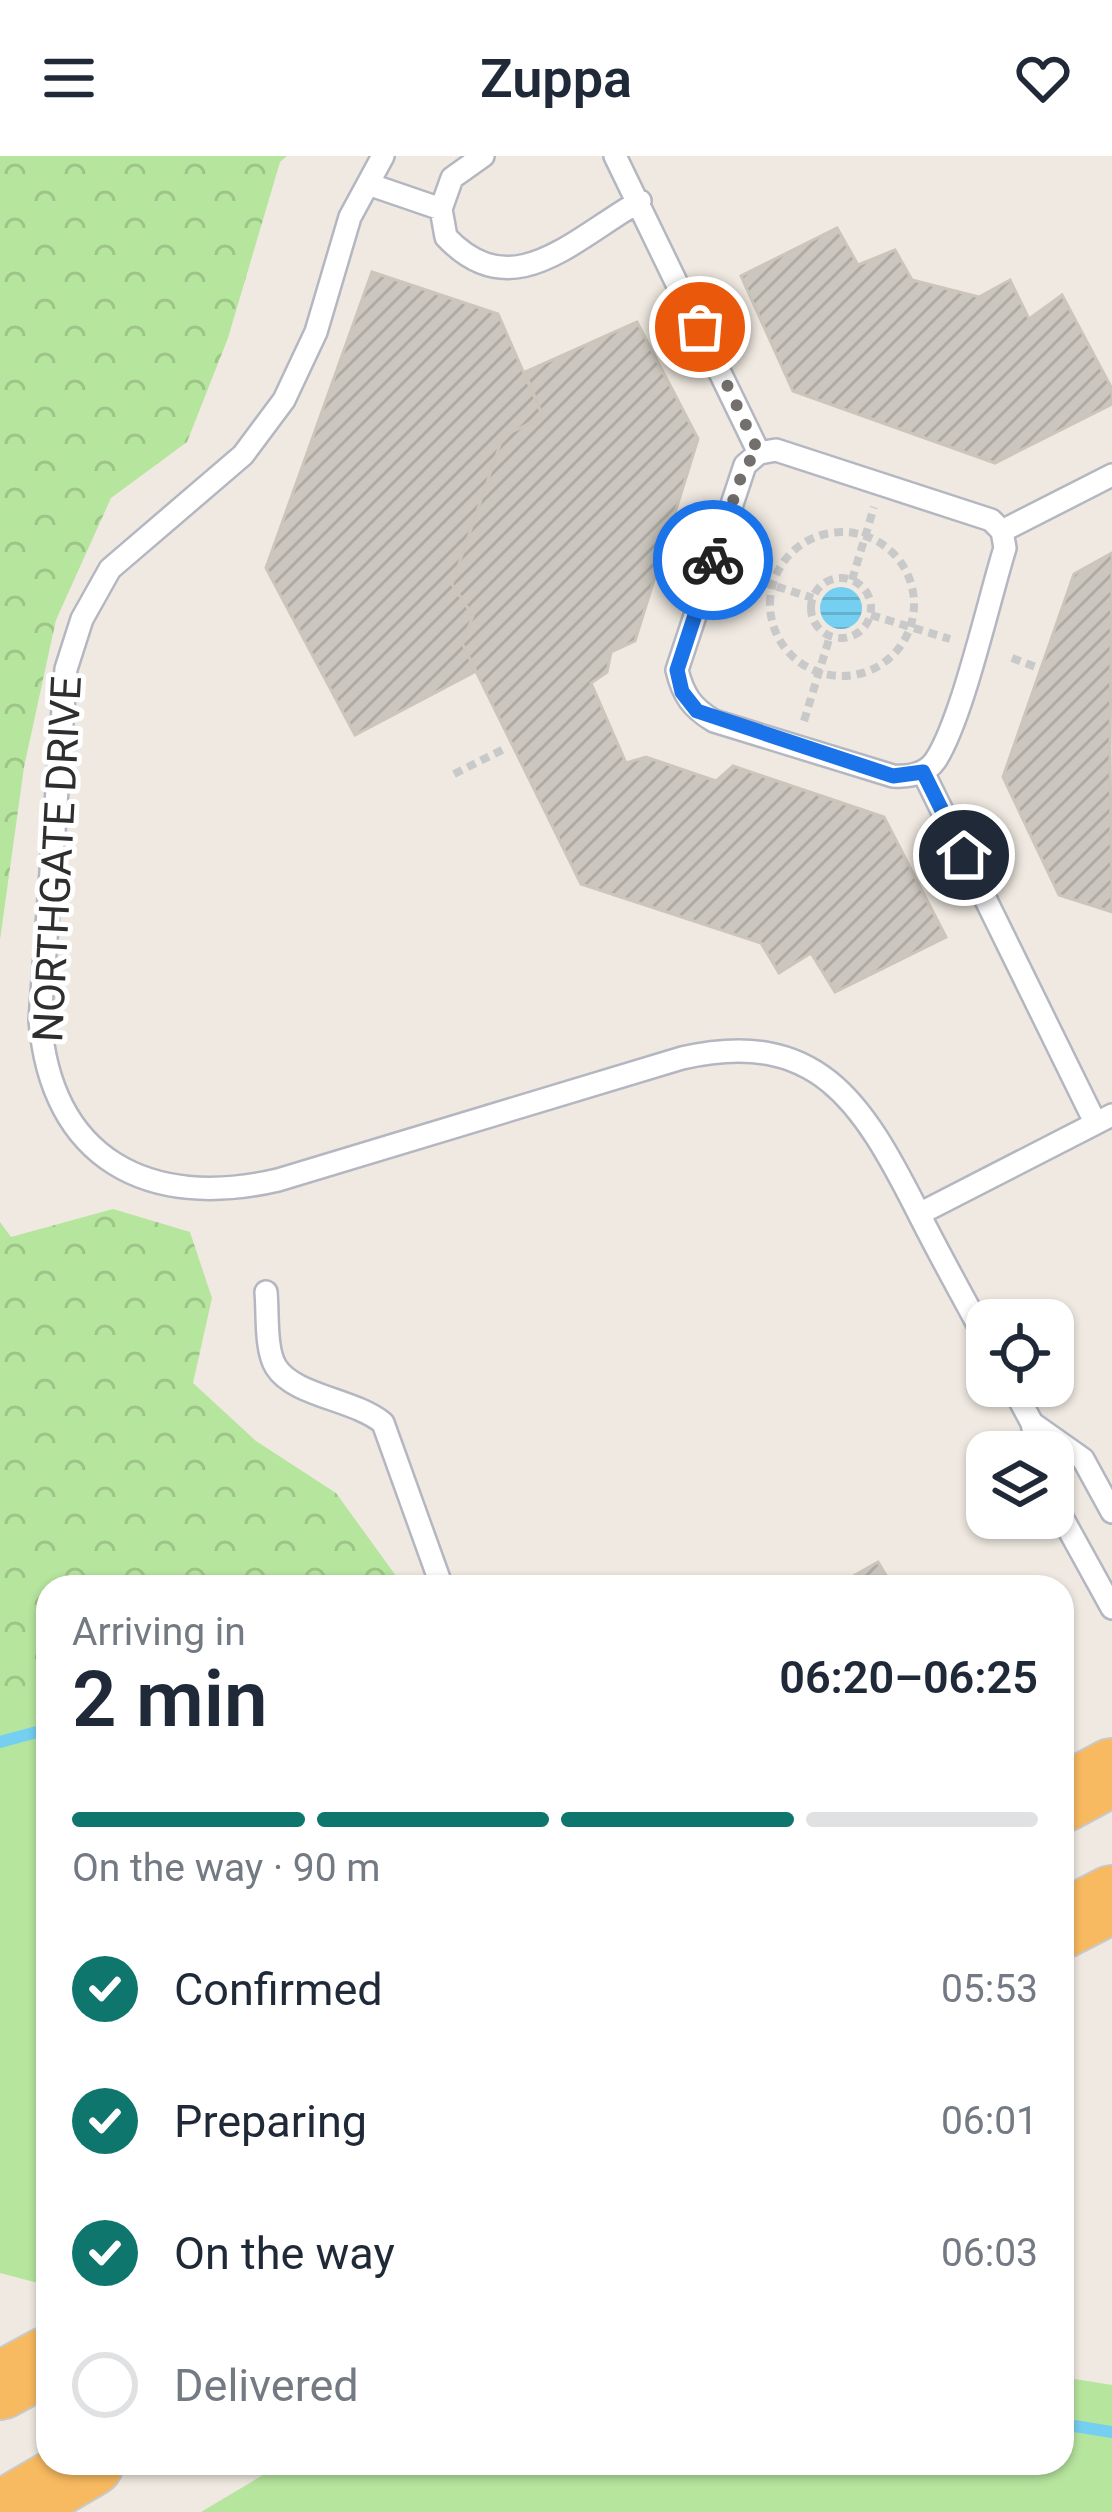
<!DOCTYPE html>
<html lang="en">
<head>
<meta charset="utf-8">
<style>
	:root { --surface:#fff; --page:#f6f6f7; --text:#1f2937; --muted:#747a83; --line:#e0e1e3; --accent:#0f766e }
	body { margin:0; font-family:Roboto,sans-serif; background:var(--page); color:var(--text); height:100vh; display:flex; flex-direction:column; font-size:45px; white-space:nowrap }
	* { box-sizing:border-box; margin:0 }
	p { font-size:39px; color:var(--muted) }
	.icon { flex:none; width:66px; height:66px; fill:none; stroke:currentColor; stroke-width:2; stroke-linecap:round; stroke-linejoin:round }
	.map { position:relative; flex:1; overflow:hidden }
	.sheet { position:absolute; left:36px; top:1419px; width:1038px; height:900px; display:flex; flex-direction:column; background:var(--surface); border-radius:36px; box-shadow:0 3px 9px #0004 }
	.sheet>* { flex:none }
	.controls { position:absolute; left:966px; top:1143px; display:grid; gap:24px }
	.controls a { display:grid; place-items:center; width:108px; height:108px; border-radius:24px; background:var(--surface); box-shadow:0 3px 9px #0004; font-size:60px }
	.pin { position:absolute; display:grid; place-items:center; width:102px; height:102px; color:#fff; margin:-51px; border:6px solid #fff; border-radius:50%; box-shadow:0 3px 12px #0007 }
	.courier { position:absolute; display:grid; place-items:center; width:120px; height:120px; margin:-60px; border:9px solid #1a73e8; border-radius:50%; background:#fff; color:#222; box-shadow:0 3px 15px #0007 }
	.head em { font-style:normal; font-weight:600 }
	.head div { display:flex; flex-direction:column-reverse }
	.head { display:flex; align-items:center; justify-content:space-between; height:204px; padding:0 36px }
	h1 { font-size:78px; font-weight:600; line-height:90px }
	.bar { display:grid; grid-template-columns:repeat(4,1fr); gap:18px 12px; align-content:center; height:144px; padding:0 36px }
	.bar i { height:15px; border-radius:9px; background:var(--line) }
	.bar .current { background:var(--accent) }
	.bar p { grid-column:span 4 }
	ol { padding:0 36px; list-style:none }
	li { display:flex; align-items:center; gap:36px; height:132px }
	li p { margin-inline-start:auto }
	li .icon { padding:12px; border-radius:50%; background:var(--accent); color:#fff; stroke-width:4 }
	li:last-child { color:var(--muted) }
	li i { width:66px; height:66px; border:6px solid var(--line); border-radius:50% }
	header { display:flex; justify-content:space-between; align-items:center; height:156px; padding:0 36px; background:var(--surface); font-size:54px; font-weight:600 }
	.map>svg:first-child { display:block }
</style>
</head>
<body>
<header><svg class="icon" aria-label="menu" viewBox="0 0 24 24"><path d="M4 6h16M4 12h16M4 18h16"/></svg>Zuppa<svg class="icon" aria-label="heart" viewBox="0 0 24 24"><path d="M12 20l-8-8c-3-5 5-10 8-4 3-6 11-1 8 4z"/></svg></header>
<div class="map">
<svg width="1112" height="2356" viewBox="0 0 1112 2356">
	<defs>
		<pattern id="forest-crowns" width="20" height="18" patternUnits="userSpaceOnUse" patternTransform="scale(3)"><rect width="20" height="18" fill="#b6e59e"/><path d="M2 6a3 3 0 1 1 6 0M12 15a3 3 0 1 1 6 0" fill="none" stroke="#9dc588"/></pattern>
		<pattern id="water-rules" width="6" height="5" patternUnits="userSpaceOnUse" patternTransform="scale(3)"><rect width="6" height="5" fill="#75cff0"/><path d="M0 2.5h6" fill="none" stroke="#66b2ce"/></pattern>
		<pattern id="building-hatch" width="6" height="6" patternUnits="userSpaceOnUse" patternTransform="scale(3)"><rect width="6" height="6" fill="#cbc7bf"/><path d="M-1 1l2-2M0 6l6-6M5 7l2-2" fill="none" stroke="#afaba4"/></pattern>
	</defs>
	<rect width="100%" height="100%" fill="#efe9e1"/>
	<path fill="url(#forest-crowns)" d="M0 0H287L280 6 228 182 187 286 111 342 56 464 24 611 0 784Z
		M113 1053 190 1076 212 1142 193 1227 256 1285 336 1337 404 1431H48V1991L0 1966V1066L11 1081Z"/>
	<path fill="#b6e59e" d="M48 1539V2125L42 2128 0 2117V1554Z
		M1062 2221 1112 2229V2356H201L283 2307H1062Z"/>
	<path fill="url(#water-rules)" d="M820 452a21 21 0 1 1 42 0a21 21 0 1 1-42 0Z"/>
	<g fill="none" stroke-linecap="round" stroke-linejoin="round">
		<path stroke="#75cff0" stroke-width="12" d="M0 1586 48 1573
			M1062 2268 1112 2276"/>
	</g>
	<path fill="url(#building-hatch)" stroke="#cbc5ba" stroke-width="3" d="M837 72 858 109 895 94 912 124 979 141 1010 124 1029 163 1062 139 1112 233V248L995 307 793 235 741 120Z
		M372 116 498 158 543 261 503 280 452 428 473 460 462 487 476 515 355 579 266 412Z
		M637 166 698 283 635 485 611 496 607 516 591 527 626 607 646 601 716 625 733 610 884 661 946 781 835 836 811 797 779 817 761 787 581 728 462 487 473 460 452 428 503 280 543 261 525 216Z
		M1112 397 1110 595 1112 756 1059 739 1003 621 1074 418Z
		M878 1406 893 1431H834Z"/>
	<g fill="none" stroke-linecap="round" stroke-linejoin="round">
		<defs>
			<path id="service" d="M383 0 350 61 316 176 284 244 243 299 110 413 82 463 66 513 40 864C51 1004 149 1054 278 1024L682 902C817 871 862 946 917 1054 939 1098 963 1141 987 1185
				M615 0 759 297
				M368 28 441 53 446 81C512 151 572 84 640 45
				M441 53 452 22 483 0
				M776 294 991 364 1002 375 1005 392C989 443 962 565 935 605 925 619 909 621 893 620L714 565C692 552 683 539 677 514L745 309 759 297Z
				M1002 375 1112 319
				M923 616 1095 966
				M919 1058 1112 959
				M266 1136C268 1157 265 1194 276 1211 294 1240 354 1243 383 1267L442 1431
				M1012 1230 1032 1267 1037 1296
				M1032 1267 1083 1303 1112 1356
				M1053 1345 1112 1452"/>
			<path id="trunk" d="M1062 1643 1112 1616
				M1062 1769 1112 1743
				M0 2230 48 2204
				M6 2356 90 2307"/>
		</defs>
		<use href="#service" stroke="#b4b7c1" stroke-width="26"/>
		<use href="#trunk" stroke="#c9c9c9" stroke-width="70"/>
		<path stroke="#c9c9c9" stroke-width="8" stroke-dasharray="9 6" stroke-linecap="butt" d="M770 448a72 72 0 1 1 144 0a72 72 0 1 1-144 0Z
			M734 417 813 442
			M811 452a30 30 0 1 1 60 0a30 30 0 1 1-60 0Z
			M852 424 874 351
			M871 459 950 483
			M1012 502 1041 513
			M804 565 830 480
			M454 618 506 592"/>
		<use href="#service" stroke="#fff" stroke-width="21"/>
		<use href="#trunk" stroke="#f8ba60" stroke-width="66"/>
	</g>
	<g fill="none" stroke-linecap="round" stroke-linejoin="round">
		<path stroke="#726f6d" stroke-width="12" stroke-dasharray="0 21.6" d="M700 171 759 297 745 309 713 404"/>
		<path stroke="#1a73e8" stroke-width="15" d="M713 404 677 514 682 536 697 555 893 620 923 616 964 699"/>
	</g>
	<g text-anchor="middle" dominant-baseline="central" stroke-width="10" stroke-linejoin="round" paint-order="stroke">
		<g font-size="42" fill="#2e2e2e" stroke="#fff">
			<text transform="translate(57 703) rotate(-87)">NORTHGATE DRIVE</text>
		</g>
	</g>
</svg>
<div class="controls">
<a><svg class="icon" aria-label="locate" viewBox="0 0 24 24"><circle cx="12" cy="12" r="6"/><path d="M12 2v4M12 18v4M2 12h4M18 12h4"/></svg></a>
<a><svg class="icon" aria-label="layers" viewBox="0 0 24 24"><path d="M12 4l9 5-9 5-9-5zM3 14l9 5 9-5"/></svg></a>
</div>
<div class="pin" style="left:700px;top:171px;background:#ea580c"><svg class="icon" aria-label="bag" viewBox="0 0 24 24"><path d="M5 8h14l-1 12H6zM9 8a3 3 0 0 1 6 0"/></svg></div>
<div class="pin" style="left:964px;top:699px;background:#1f2937"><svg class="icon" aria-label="home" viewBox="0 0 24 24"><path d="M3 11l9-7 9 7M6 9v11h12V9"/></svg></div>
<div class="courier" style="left:713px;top:404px"><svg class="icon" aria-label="bike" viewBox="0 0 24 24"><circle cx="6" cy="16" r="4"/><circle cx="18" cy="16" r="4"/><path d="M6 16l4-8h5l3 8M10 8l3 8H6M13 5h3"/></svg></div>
<section class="sheet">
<div class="head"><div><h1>2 min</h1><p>Arriving in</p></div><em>06:20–06:25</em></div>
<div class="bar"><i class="current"></i><i class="current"></i><i class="current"></i><i></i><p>On the way · 90 m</p></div>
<ol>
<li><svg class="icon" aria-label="check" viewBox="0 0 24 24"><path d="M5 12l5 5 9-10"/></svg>Confirmed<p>05:53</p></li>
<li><svg class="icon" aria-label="check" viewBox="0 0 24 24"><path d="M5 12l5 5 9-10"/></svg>Preparing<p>06:01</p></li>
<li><svg class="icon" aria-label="check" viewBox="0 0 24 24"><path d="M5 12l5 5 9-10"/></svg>On the way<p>06:03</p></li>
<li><i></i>Delivered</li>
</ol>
</section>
</div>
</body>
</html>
